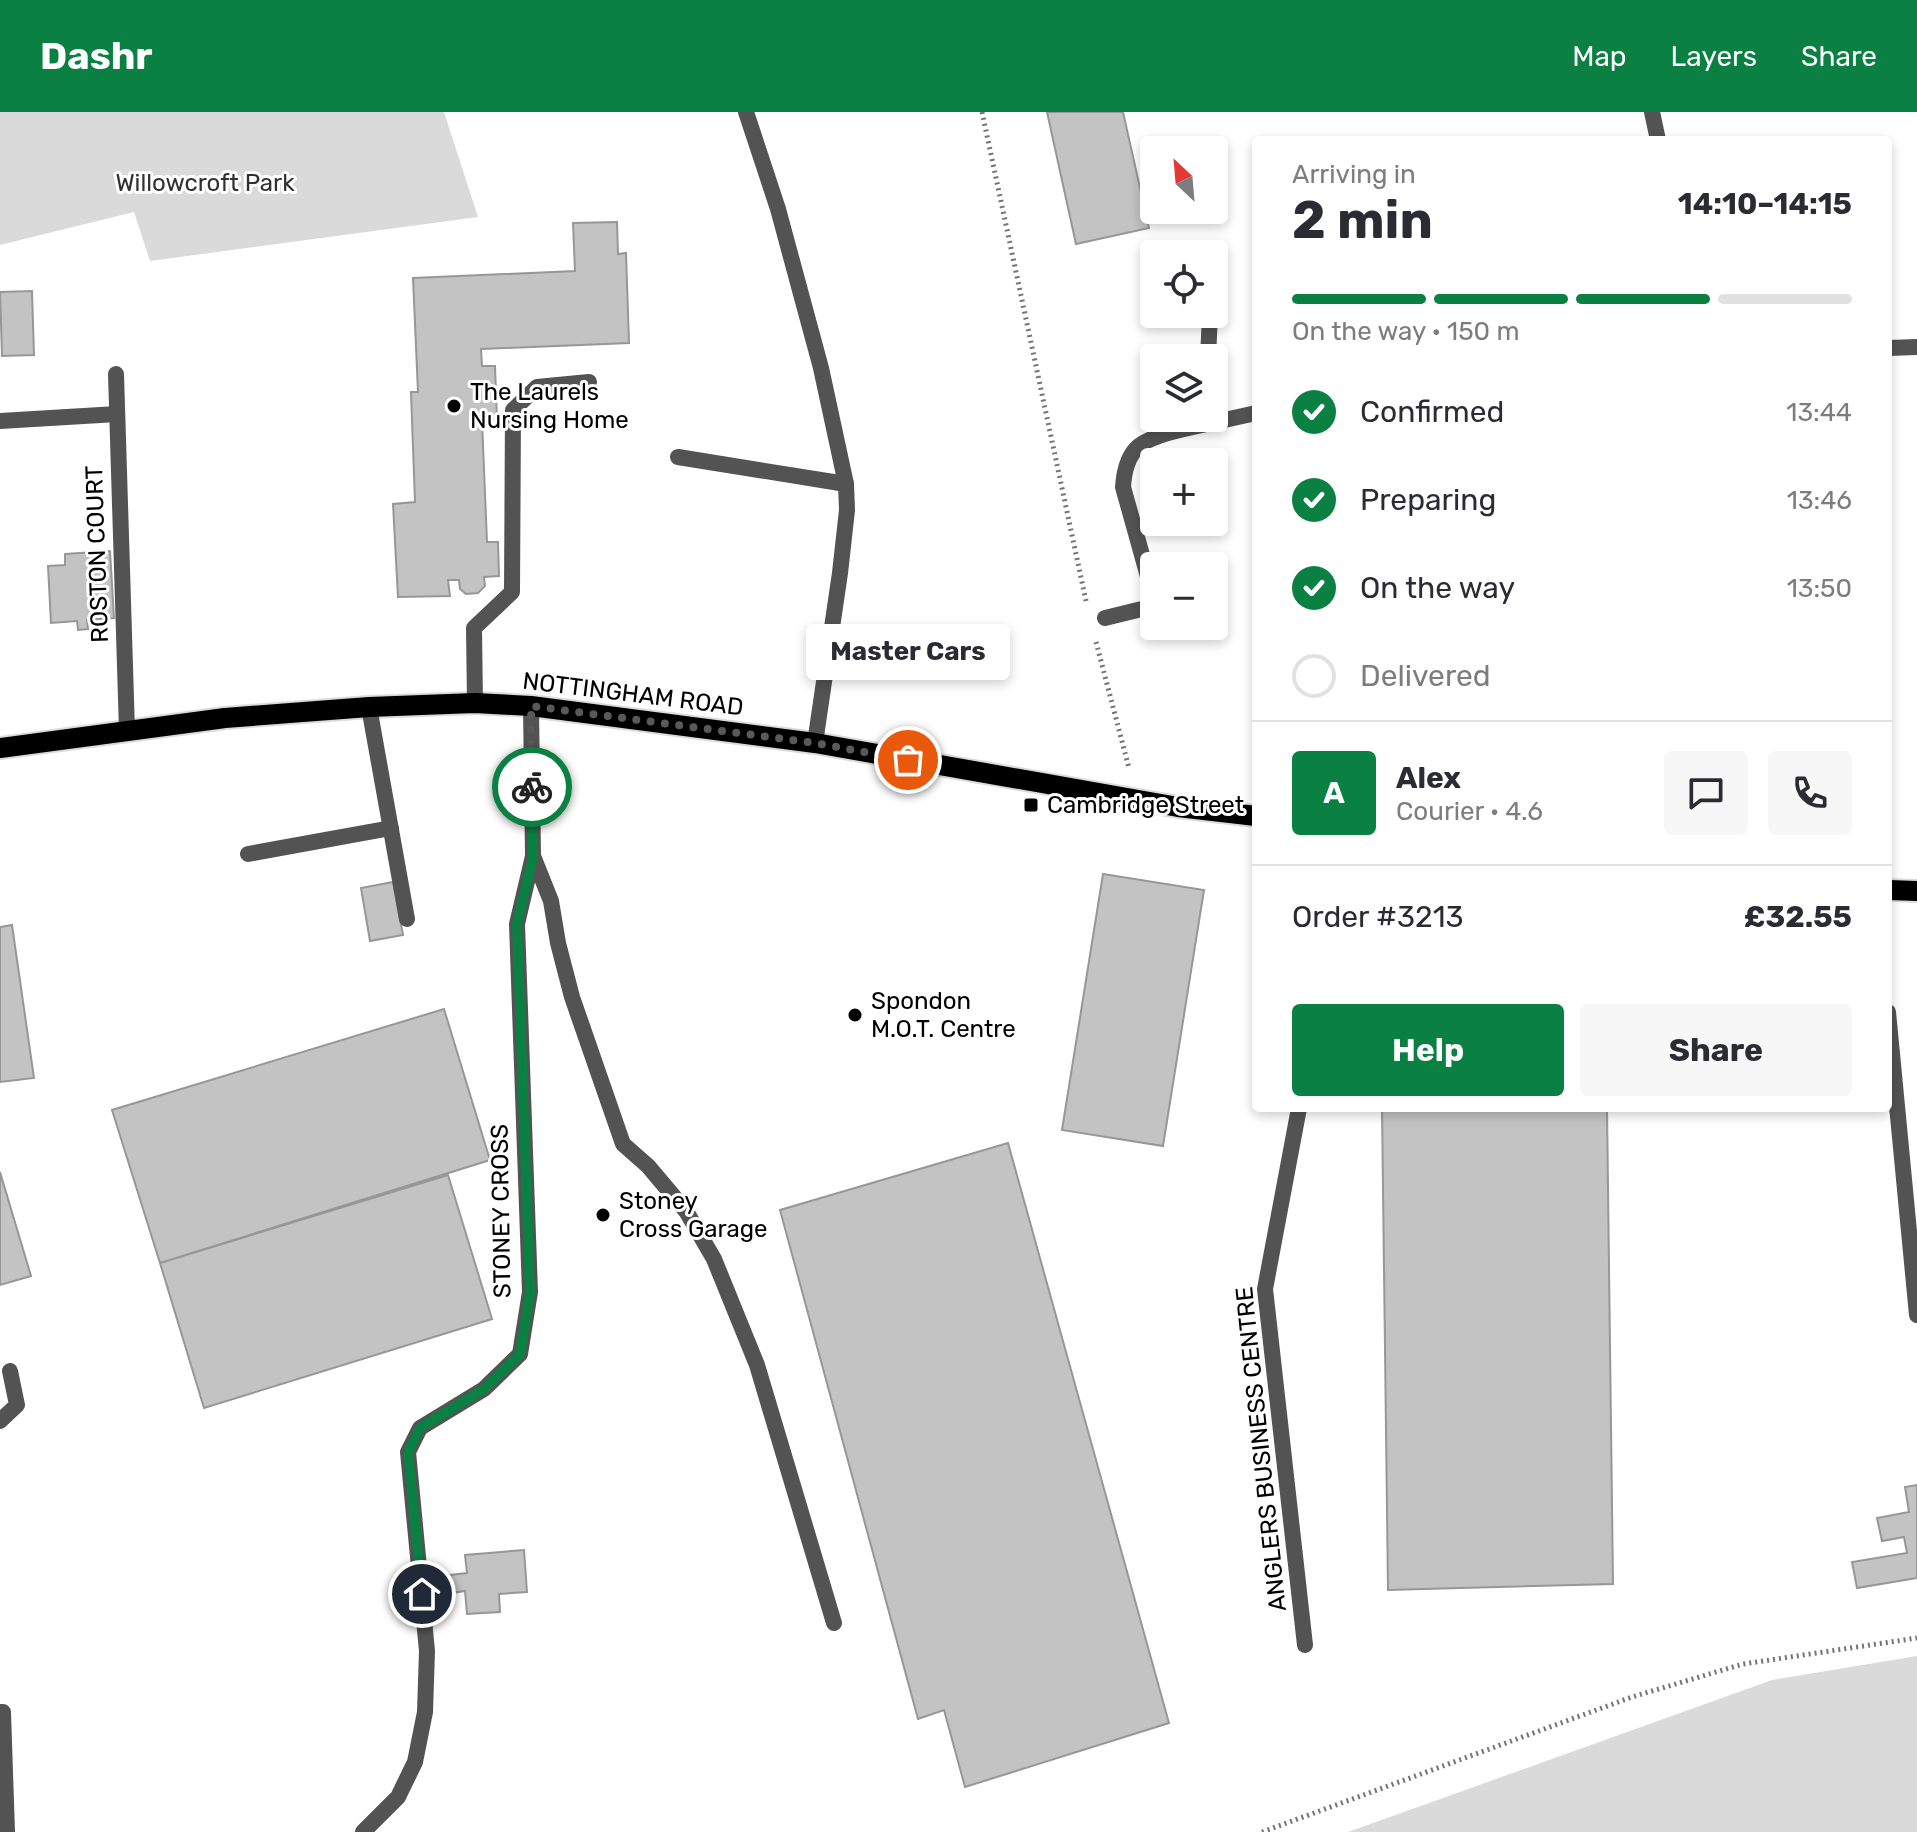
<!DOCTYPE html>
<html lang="en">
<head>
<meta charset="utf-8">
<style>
	:root { --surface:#fff; --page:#f7f7f7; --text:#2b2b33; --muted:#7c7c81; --line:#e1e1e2; --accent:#0b8043 }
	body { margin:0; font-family:Rubik,sans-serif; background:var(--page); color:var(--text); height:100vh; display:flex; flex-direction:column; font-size:30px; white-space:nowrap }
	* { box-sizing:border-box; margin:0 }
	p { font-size:26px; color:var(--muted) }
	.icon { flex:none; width:44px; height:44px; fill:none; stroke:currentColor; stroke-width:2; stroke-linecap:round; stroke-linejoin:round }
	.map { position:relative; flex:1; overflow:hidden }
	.panel { position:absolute; left:1252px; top:24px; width:640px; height:976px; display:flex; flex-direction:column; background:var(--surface); border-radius:8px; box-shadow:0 4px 12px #0003 }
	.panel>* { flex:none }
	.needle { width:52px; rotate:334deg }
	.tools { position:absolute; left:1140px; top:24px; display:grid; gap:16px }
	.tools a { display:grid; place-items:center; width:88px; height:88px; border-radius:8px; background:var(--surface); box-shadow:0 4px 12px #0003; font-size:40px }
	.pin { position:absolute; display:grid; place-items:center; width:68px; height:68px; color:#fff; margin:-34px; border:4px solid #fff; border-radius:50%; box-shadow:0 2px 8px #0007 }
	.courier { position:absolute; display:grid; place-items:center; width:80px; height:80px; margin:-40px; border:6px solid #0b8043; border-radius:50%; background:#fff; color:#222; box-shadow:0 2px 10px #0007 }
	.bubble { position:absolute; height:56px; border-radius:8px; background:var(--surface); box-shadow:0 4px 12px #0003; font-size:26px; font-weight:700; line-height:56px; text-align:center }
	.head em { font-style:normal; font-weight:700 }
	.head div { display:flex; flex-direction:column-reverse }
	.head { display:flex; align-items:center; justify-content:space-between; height:136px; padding:0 40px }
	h1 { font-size:52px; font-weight:700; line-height:60px }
	.bar { display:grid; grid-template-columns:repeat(4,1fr); gap:12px 8px; align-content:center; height:96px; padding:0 40px }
	.bar i { height:10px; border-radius:6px; background:var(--line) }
	.bar .on { background:var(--accent) }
	.bar p { grid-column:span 4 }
	.line { display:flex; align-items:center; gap:20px; padding:0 40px; border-top:2px solid var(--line) }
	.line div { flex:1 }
	.round { display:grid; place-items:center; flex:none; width:84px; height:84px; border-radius:8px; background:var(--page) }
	ol { padding:0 40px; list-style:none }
	li { display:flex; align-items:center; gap:24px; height:88px }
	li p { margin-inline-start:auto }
	li .icon { padding:8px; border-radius:50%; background:var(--accent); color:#fff; stroke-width:4 }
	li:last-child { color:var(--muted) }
	li i { width:44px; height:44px; border:4px solid var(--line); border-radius:50% }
	.button { display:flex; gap:16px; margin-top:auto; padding:16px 40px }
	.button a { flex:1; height:92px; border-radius:8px; background:var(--accent); color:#fff; font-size:32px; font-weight:700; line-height:92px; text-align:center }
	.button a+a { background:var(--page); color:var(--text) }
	header { display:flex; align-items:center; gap:48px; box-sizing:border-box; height:112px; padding:0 40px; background:var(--accent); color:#fff }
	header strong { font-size:38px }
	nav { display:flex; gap:44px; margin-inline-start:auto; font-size:28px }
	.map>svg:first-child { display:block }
</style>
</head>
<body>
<header>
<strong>Dashr</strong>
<nav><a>Map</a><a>Layers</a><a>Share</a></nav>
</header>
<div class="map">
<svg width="1917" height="1720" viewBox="0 0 1917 1720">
	<rect width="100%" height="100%" fill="#fff"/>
	<path fill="#dadada" d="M0 0H444L478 105 150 149 134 100 0 133Z
		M1917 1544V1720H1348L1772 1568Z"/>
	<path fill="#c3c3c3" stroke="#979797" stroke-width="2" d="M1047 0H1123L1149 116 1076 132Z
		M617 110 618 142 626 141 629 231 481 237 482 254H495L497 308 482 309 487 430H498L499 464 484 465 485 474 478 481 466 482 460 477 459 468H448L450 484 398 485 393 392 415 390 411 280H418L413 166 575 159 573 111Z
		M32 179 34 243 2 244 0 180Z
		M110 439 114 506 87 508 88 517 78 518 77 509 51 511 48 454 65 453V442Z
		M1103 762 1204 778 1163 1034 1062 1018Z
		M393 770 403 823 370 829 361 776Z
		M12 813 34 966 0 970V815Z
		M444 897 490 1048 160 1151 112 998Z
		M1382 996H1607L1613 1472 1388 1478Z
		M1008 1031 1169 1611 965 1675 944 1598 918 1607 780 1098Z
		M0 1060 31 1164 0 1173Z
		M448 1063 492 1207 204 1296 160 1151Z
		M1917 1373V1466L1857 1476 1852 1450 1907 1441 1904 1425 1882 1429 1877 1406 1909 1400 1905 1375Z
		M524 1438 527 1480 499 1482 500 1500 467 1502 465 1479 452 1481 450 1463 467 1461 465 1443Z"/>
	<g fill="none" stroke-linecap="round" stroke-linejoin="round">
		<defs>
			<path id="primary" d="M0 636 225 606 369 595 475 591 531 594 815 631 1178 695 1256 704
				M1888 778 1917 779"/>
		</defs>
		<use href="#primary" stroke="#dbdbdb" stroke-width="24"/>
		<path stroke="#757575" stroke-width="5" stroke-dasharray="2 4" stroke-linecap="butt" d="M982 0 1086 489
			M1096 530 1129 656
			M1262 1720 1632 1585 1743 1552 1917 1526"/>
		<path stroke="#535353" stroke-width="16" d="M1214 146V140
			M1208 246 1210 202
			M0 309 117 302
			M678 345 846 372
			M1154 486 1123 375C1124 360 1127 344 1139 334 1155 321 1199 314 1220 309
			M1105 506 1154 494
			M475 591 474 516 512 480 513 298 537 275 589 270
			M533 744 551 789 558 831 572 885 623 1032 648 1054 686 1099 714 1147 757 1253 834 1511
			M1299 996 1265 1177 1305 1533
			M0 1309 17 1293 10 1259
			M0 1600H3L7 1720
			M363 1720 398 1685 415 1650 425 1600 427 1539 408 1340 420 1316 484 1277 520 1242 530 1180 517 812 533 744 531 594"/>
		<path stroke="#535353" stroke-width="16" d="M746 0 778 97 821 256 846 372 847 398 840 461 815 631
			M1652 0 1658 28
			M1888 236 1917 235
			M116 262 127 619
			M1214 282 1220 309 1256 301
			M369 595 407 807
			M248 742 391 716
			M1888 900 1917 1203"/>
		<use href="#primary" stroke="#000" stroke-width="20"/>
	</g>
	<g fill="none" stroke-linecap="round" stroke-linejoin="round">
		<path stroke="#595959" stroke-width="8" stroke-dasharray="0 14.4" d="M532 675 531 594 815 631 908 648"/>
		<path stroke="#0b8043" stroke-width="10" d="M422 1482 408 1340 420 1316 484 1277 520 1242 530 1180 517 812 533 744 532 675"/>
	</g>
	<g fill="#000" stroke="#fff" stroke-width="3">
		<circle cx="454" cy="294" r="8"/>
		<rect x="1023" y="685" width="16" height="16" rx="4"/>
		<circle cx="855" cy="903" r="8"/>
		<circle cx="603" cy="1103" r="8"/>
	</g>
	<g text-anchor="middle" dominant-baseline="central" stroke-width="6" stroke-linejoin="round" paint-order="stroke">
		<g font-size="24" fill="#313131" stroke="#fff">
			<text x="205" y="71">Willowcroft Park</text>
		</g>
		<g font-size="24" fill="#000" stroke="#fff" text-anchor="start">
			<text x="470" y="280">The Laurels<tspan x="470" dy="28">Nursing Home</tspan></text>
			<text x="1047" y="693">Cambridge Street</text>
			<text x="871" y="889">Spondon<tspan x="871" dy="28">M.O.T. Centre</tspan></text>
			<text x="619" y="1089">Stoney<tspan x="619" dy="28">Cross Garage</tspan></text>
		</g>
		<g font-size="24" fill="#000" stroke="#fff">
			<text transform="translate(97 442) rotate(-92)">ROSTON COURT</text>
			<text transform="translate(633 582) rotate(7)">NOTTINGHAM ROAD</text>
			<text transform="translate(501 1099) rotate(-91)">STONEY CROSS</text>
			<text transform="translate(1261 1337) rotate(-96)">ANGLERS BUSINESS CENTRE</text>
		</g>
	</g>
</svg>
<div class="tools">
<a><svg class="needle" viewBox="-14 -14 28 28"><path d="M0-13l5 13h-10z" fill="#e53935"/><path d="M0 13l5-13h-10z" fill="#7c7c81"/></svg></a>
<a><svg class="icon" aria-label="locate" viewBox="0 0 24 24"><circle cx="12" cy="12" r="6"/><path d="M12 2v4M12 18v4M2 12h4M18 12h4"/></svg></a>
<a><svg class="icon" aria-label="layers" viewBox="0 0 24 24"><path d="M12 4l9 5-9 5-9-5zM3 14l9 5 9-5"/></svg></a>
<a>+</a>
<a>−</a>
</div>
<div class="pin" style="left:908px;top:648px;background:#ea580c"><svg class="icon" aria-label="bag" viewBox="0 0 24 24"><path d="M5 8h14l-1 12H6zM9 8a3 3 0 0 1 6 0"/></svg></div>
<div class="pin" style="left:422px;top:1482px;background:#1f2937"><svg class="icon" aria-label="home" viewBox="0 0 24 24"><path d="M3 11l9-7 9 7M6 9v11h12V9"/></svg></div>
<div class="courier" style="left:532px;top:675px"><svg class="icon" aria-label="bike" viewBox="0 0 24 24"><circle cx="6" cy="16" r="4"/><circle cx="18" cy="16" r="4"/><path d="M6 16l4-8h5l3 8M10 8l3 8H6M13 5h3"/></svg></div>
<div class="bubble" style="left:806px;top:512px;width:204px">Master Cars</div>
<section class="panel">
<div class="head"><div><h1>2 min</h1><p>Arriving in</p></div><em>14:10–14:15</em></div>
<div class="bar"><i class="on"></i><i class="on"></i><i class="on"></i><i></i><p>On the way · 150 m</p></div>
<ol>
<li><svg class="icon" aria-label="check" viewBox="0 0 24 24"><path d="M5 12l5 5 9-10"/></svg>Confirmed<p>13:44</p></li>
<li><svg class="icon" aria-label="check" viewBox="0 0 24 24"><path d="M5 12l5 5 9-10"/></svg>Preparing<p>13:46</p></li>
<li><svg class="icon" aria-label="check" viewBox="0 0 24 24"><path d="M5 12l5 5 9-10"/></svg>On the way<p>13:50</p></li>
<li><i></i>Delivered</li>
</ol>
<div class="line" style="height:144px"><b class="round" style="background:var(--accent);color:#fff">A</b><div><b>Alex</b><p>Courier · 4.6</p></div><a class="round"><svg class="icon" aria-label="chat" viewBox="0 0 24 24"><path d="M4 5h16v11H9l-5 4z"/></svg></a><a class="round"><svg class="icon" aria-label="phone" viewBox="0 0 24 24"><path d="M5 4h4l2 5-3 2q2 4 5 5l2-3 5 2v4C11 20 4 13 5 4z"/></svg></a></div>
<div class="line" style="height:104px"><div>Order #3213</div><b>£32.55</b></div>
<div class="button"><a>Help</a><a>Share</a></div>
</section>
</div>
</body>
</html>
